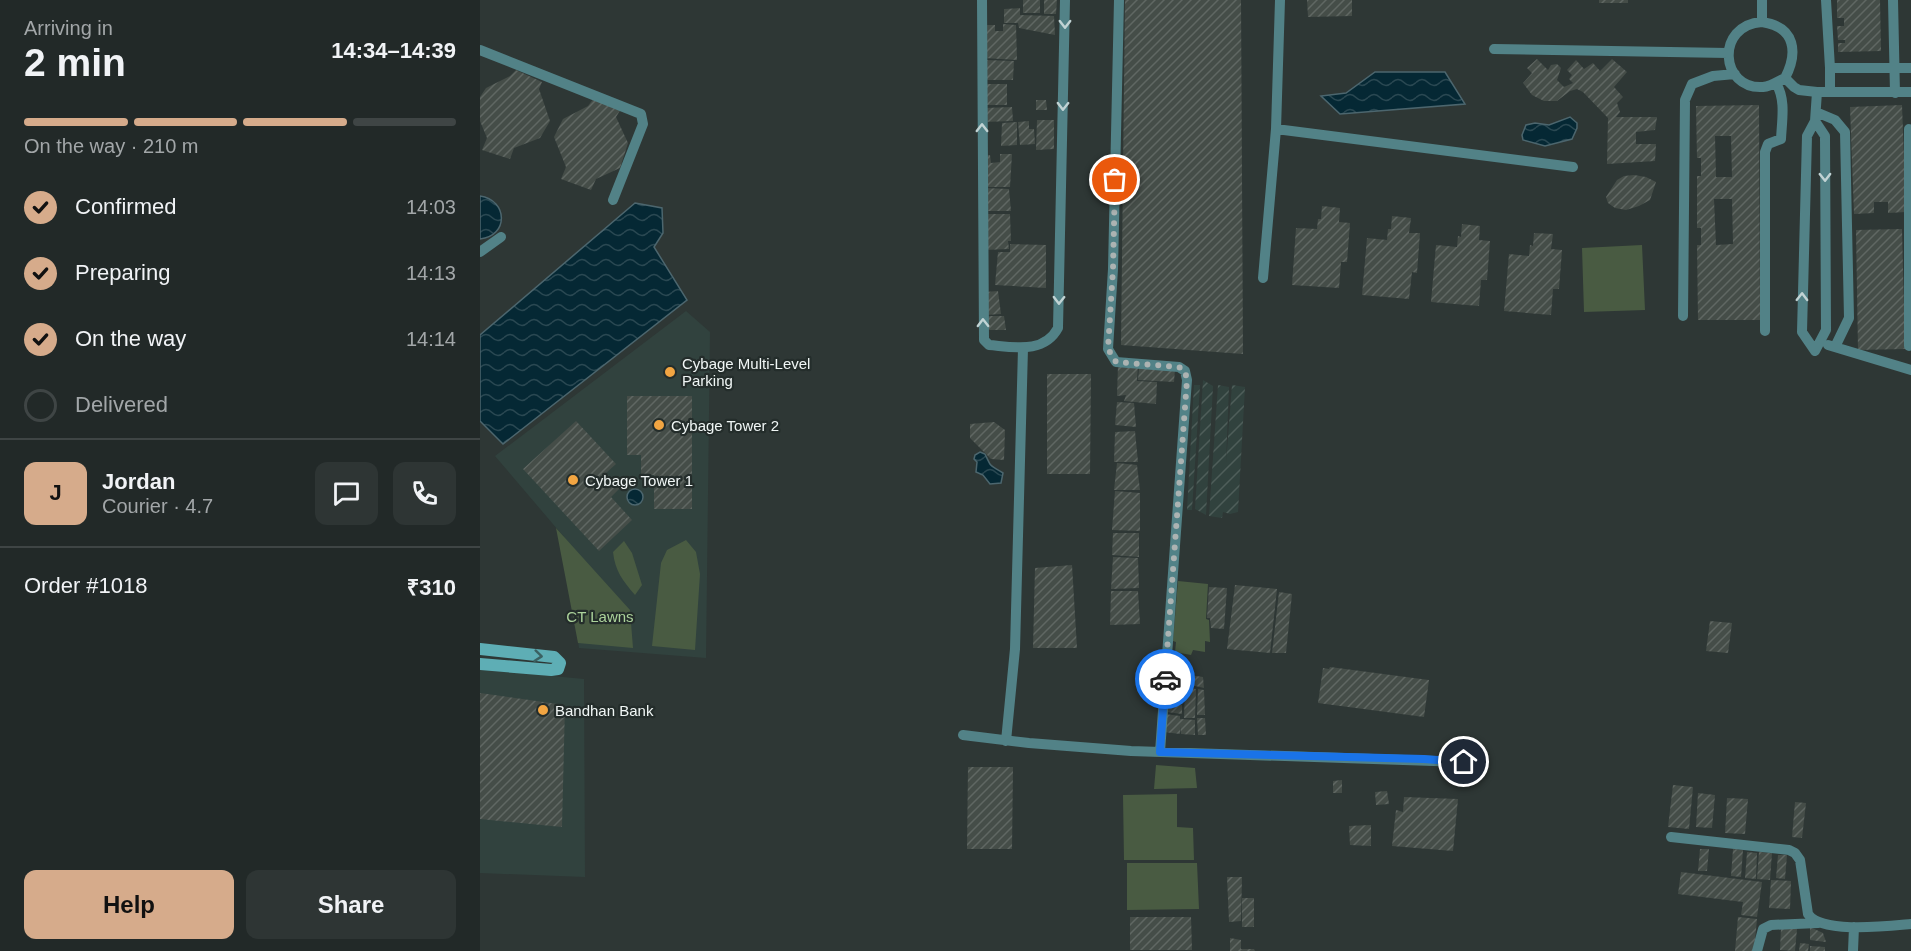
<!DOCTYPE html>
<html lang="en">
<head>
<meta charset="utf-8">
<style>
	:root { --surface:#222928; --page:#2e3534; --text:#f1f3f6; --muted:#a2a6a8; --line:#3f4545; --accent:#d6ab8b }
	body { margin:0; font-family:Helvetica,sans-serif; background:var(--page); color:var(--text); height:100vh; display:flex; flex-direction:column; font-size:22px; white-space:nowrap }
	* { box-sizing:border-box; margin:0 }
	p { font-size:20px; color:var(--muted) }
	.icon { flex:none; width:33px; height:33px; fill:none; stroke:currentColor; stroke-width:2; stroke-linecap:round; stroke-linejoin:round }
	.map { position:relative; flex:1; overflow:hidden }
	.sheet { display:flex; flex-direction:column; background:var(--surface); width:480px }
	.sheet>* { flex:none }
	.pin { position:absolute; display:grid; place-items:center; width:51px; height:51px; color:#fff; margin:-26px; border:3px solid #fff; border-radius:50%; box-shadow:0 2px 6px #0007 }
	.courier { position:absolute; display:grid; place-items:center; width:60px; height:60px; margin:-30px; border:4px solid #1a73e8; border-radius:50%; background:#fff; color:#222; box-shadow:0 2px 8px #0007 }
	.summary em { font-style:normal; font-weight:800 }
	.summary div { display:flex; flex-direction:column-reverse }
	.summary { display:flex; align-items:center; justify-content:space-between; height:102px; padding:0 24px }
	h1 { font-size:39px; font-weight:800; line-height:45px }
	.bar { display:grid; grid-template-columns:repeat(4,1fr); gap:9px 6px; align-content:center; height:72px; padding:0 24px }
	.bar i { height:8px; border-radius:4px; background:var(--line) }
	.bar .current { background:var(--accent) }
	.bar p { grid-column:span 4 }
	.line { display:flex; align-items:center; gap:15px; padding:0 24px; border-top:2px solid var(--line) }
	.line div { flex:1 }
	.round { display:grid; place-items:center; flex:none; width:63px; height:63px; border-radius:12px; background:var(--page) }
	ol { padding:0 24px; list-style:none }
	li { display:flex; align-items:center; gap:18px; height:66px }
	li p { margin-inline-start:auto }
	li .icon { padding:6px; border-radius:50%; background:var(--accent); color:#111; stroke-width:4 }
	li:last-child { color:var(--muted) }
	li i { width:33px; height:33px; border:3px solid var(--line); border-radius:50% }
	.primary-button { display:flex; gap:12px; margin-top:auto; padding:12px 24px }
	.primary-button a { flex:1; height:69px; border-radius:12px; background:var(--accent); color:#111; font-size:24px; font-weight:800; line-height:69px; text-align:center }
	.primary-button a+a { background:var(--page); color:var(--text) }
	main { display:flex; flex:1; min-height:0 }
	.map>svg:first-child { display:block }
</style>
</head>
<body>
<main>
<section class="sheet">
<div class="summary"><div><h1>2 min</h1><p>Arriving in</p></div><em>14:34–14:39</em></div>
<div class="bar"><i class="current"></i><i class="current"></i><i class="current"></i><i></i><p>On the way · 210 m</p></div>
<ol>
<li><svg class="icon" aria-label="check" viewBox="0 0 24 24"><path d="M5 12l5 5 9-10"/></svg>Confirmed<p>14:03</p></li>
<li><svg class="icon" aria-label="check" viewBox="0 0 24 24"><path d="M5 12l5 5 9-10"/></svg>Preparing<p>14:13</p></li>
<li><svg class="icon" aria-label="check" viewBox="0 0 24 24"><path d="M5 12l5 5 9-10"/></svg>On the way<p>14:14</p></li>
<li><i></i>Delivered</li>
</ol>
<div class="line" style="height:108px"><b class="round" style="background:var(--accent);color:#111">J</b><div><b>Jordan</b><p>Courier · 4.7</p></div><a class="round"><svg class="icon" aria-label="chat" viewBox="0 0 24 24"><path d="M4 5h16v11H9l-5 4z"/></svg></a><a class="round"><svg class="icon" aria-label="phone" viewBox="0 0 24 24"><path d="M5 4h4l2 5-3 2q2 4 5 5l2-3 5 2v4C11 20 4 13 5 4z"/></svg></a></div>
<div class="line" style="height:78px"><div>Order #1018</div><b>₹310</b></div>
<div class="primary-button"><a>Help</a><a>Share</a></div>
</section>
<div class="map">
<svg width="1431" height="951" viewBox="0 0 1431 951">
	<defs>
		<pattern id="industrial-furrows" width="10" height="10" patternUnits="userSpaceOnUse" patternTransform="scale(1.5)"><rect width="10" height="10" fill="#31423e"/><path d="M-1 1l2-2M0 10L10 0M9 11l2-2" fill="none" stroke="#4f5e5a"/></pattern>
		<pattern id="water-waves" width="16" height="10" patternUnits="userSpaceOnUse" patternTransform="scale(1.5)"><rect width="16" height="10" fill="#052834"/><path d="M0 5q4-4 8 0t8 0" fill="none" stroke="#2a4852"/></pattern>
		<pattern id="building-hatch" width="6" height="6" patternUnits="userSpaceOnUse" patternTransform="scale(1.5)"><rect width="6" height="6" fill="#454d48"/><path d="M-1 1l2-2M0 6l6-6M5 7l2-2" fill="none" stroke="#606763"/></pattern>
	</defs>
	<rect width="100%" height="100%" fill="#2e3735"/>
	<path fill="#31423e" d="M206 311 230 332 226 658 99 648 84 537 15 456Z
		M0 669 104 679 105 877 0 873Z"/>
	<path fill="url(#industrial-furrows)" d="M723 380 733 386 726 515 715 509Z
		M714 385H720L712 510H707Z
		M738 385 749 387 746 463 752 385 765 387 758 512 750 514 743 512 742 518 729 516Z"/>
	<path fill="#495b42" d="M1162 245 1165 310 1104 312 1102 248Z
		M76 528 150 610 153 648 98 643Z
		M206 540 216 552 220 574 215 650 172 646 181 563 187 550Z
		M144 541 152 553 162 585 155 595C143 581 135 571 133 552Z
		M698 581 728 584 726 619 729 620 730 642 725 641V652L713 650 711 655 695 652 696 642 693 641Z
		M676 765 715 768 717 788 674 789Z
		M697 794V827L713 828 714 860H644L643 795Z
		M647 863H717L719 909 647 910Z"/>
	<path fill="url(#water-waves)" stroke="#4c666e" stroke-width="1.5" d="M895 72H965L985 104 860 114 841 96 866 93Z
		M1090 117 1097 123V128L1092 139 1065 146 1043 140 1042 135 1046 125 1055 123 1069 125Z
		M0 196C28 200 29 236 0 239Z
		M155 203 182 208 183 233 174 247 207 300 23 444 0 421V335Z
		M500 452 505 454C512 469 509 464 523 473L521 483 510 484 503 475 496 472 497 462 494 459 495 455Z
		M147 497a8 8 0 1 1 16 0a8 8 0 1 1-16 0Z"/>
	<path fill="url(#building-hatch)" fill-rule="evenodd" d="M543 0H560V13H543Z
		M564 0H577L576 14H564Z
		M645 0H761L763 354 641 345Z
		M827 0H872V16L828 17Z
		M1119 0H1148V3H1119Z
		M1357 0H1400L1401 51 1358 52V43H1365V40H1358L1357 26H1364V18H1357Z
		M540 8V15L574 16 575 35 539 28 538 23H524V9Z
		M523 24 536 25 537 60 504 58V25H515V31H523Z
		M1057 59 1068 70 1071 65 1077 64 1081 68 1077 80 1084 87 1093 83 1089 79 1092 75 1087 70 1096 60 1104 69 1113 63 1120 71 1132 59 1147 72 1134 87 1143 97 1137 103 1140 112 1136 117H1177L1175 130 1156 132V144H1176L1175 161 1127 164 1128 118 1103 92 1097 89 1090 91 1077 101H1064L1052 95 1043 83 1052 73 1047 68Z
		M505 60 534 61 533 80H506Z
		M36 70 62 82 59 89 70 121 60 138 34 148 30 159 2 150 7 138 0 121V97L6 88 30 76Z
		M506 84H527V105H506Z
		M114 98 141 109 136 117 148 143 140 168 116 179 111 190 81 179 86 167 74 137 83 119 108 106Z
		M556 100H566L567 110H556Z
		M1279 105 1280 320H1218L1217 245H1221V228H1217V176H1221V158H1217L1216 106ZM1235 136H1251L1252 177H1236ZM1234 199H1252L1253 244 1236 245Z
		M1422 105 1426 212 1408 213V202H1394V213L1374 214 1370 107Z
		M532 107 533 121 503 122 504 108Z
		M557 120H574V149L556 150Z
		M549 121V129H554L555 144 540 145 538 122Z
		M537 122V145L521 146 522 123Z
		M520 154H532L530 187H504L505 155H510L511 163 520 162Z
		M1154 175 1166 177 1176 182 1170 200 1159 206 1146 210 1135 208 1128 203 1126 197 1137 180 1144 176Z
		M504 188 529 189 531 211H505Z
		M842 206 860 208 859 222 870 223 867 262H861L859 288 812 285 816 228 837 229 838 219H841Z
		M505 214H530L531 241H528L529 249 504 250Z
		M912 216 931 218 929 233H940L937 273 932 272 929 299 882 295 887 238 907 240 908 229H911Z
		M982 224 1000 226 999 240 1010 241 1007 280H1001L999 306 951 302 956 245 977 247 978 236 981 237Z
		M1422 229 1425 349 1378 350 1376 230Z
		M1054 233 1073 234 1071 249 1082 250 1079 289H1073L1071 315 1024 311 1029 254 1049 256 1050 245 1053 246Z
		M530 244 566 245V288L515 285 518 252H530Z
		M518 291 521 314 505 315V292Z
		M506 316H524L526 330H506Z
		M638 365 658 366 657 381 677 382 676 404 644 401 646 395 637 396Z
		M659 368 695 369 694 382 658 380Z
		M567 374H611L610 474H567Z
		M147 396H212V509H174V475H161V455H147Z
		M637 402 654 403 656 427 635 425Z
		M96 421 136 464 126 473 140 488 131 497 152 520 119 551 43 469Z
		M514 422 525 430 524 460 511 459 490 438V424Z
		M655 431 658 462H634L635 432Z
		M637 463 657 465 660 490H634Z
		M635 491 660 493V531L632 530Z
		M633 533H659V557L632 555Z
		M633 557 658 558 659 588 631 589Z
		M592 565 597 648H553L555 568Z
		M755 585 797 589 790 653 747 649Z
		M729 587 747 588 744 629 731 628 730 618H727Z
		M631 591H658L660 624 630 625Z
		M799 592 812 594 806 653H792Z
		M1230 621 1252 623 1248 653 1226 651Z
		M850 667 949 680 944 717 838 703 843 668 849 669Z
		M689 672 723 677 724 688 689 680Z
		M689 682 704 685 703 704 686 702Z
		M705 687 716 689 715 718H704Z
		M718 689 724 690 725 715H717Z
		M0 693 85 705 82 827 0 819Z
		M686 703 702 705V714L687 712Z
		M685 714 700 716V719L715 720V735L701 734 700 726V734L684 732Z
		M717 718H725L726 735H718Z
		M488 767H533L532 849H487Z
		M862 780V793H853V781Z
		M1193 785 1213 787 1209 829 1188 827Z
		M907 791 909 804 896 805 895 792Z
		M1218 793 1235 795 1232 828 1216 827Z
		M924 797 978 799 973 851 912 846 916 810 923 812Z
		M1247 798 1268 799 1265 834 1245 833Z
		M1315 802 1326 803 1322 838 1312 837Z
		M891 825V846L870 845 869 826Z
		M1220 849H1229L1227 871H1218Z
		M1253 849 1263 850 1261 877 1251 876Z
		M1267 852 1277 853 1276 879 1265 878Z
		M1279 852 1292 853 1290 880 1277 879Z
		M1298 855H1307L1305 879 1296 878Z
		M1201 872 1282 882 1277 917 1261 915 1263 902 1198 894Z
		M747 877H762L761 921 749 922Z
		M1291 880 1311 881 1310 909 1289 908Z
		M762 898H774V927H762Z
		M650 917H711L712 950H650Z
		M1258 917 1277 919 1274 951H1255Z
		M1330 927 1343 933 1346 942 1330 940Z
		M1301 928 1317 929 1315 951 1300 950Z
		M750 938 761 940V949H774L775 951H750Z
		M1320 943 1329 944 1328 951H1319Z
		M1330 946 1345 947V951H1330Z"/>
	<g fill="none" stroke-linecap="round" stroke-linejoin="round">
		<path stroke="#528287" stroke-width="10" d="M502 0 504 340 509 345C534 347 564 354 578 328L585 0
			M639 0 633 269 628 349 636 362 699 367 705 371 707 380 680 752
			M1282 0V22
			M1346 0 1350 68
			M1413 0 1415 93
			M1282 22C1316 27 1318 53 1305 78 1298 81 1292 86 1283 87 1240 90 1235 25 1282 22Z
			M1014 49 1248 53
			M0 50 161 114 163 124 133 200
			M1305 78 1314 87 1319 90 1337 92H1431
			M1350 92V68H1431
			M1336 112 1355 120 1365 132 1369 318 1355 347
			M1335 121 1345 136 1346 330 1335 351 1322 332 1327 136 1335 121 1337 92
			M796 129 1093 167
			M1429 129V346
			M0 252 21 237
			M783 278 796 129 800 0
			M1203 316 1205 100 1212 84 1233 76 1255 74
			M1285 331V152L1288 144 1301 139C1302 119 1306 100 1296 83
			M1348 345 1431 370
			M483 735 549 743 651 751 984 762
			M526 741 535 649 543 348
			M1191 837 1309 850 1315 853 1320 860 1328 914C1341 934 1408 926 1431 924
			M1277 951 1283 929 1291 925 1338 923
			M1373 951 1374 927"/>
		<path stroke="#5eaeb5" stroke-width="12" d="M0 649 74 657 80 663 78 669 71 670 0 664"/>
	</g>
	<defs><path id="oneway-chevron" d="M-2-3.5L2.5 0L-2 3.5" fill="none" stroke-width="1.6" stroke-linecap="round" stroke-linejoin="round" transform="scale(1.5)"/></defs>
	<g stroke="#c1d3d4">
		<use href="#oneway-chevron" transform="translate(585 24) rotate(90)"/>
		<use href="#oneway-chevron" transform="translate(583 106) rotate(91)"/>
		<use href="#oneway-chevron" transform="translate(502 128) rotate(-90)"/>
		<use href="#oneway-chevron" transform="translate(1345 177) rotate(89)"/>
		<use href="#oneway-chevron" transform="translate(1322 297) rotate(-89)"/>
		<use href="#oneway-chevron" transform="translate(579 300) rotate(91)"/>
		<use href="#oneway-chevron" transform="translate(503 323) rotate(-91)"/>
	</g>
	<use stroke="#3b6162" href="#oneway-chevron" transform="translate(58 656) rotate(6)"/>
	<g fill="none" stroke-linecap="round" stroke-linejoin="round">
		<path stroke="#acb3b2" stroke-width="6" stroke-dasharray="0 10.8" d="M635 180 633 269 628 349 636 362 699 367 705 371 707 380 685 679"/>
		<path stroke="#1a73e8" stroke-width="8" d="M685 679 680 752 944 759 984 762"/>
	</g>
	<g fill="#f2a542" stroke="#242d2b" stroke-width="2">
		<circle cx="190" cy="372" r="6"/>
		<circle cx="179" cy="425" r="6"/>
		<circle cx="93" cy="480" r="6"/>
		<circle cx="63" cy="710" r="6"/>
	</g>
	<g text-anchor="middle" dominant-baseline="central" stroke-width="4.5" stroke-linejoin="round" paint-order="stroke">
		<g font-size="15" fill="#f0f6f5" stroke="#242d2b" text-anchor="start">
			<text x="202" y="363">Cybage Multi-Level<tspan x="202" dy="17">Parking</tspan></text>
			<text x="191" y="425">Cybage Tower 2</text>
			<text x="105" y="480">Cybage Tower 1</text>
			<text x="75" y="710">Bandhan Bank</text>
		</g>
		<g font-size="15" fill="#acd39b" stroke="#242d2b">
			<text x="120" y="616">CT Lawns</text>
		</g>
	</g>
</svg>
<div class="pin" style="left:635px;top:180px;background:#ea580c"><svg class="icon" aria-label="bag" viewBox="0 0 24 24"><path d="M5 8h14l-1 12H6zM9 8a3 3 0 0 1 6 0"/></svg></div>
<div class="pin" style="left:984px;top:762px;background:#1f2937"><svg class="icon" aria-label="home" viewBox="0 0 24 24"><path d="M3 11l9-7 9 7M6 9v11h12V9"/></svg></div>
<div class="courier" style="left:685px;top:679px"><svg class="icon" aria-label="car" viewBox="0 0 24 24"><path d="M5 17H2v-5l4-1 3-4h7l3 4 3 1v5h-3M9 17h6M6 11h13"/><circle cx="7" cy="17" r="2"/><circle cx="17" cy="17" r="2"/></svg></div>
</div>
</main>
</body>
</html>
